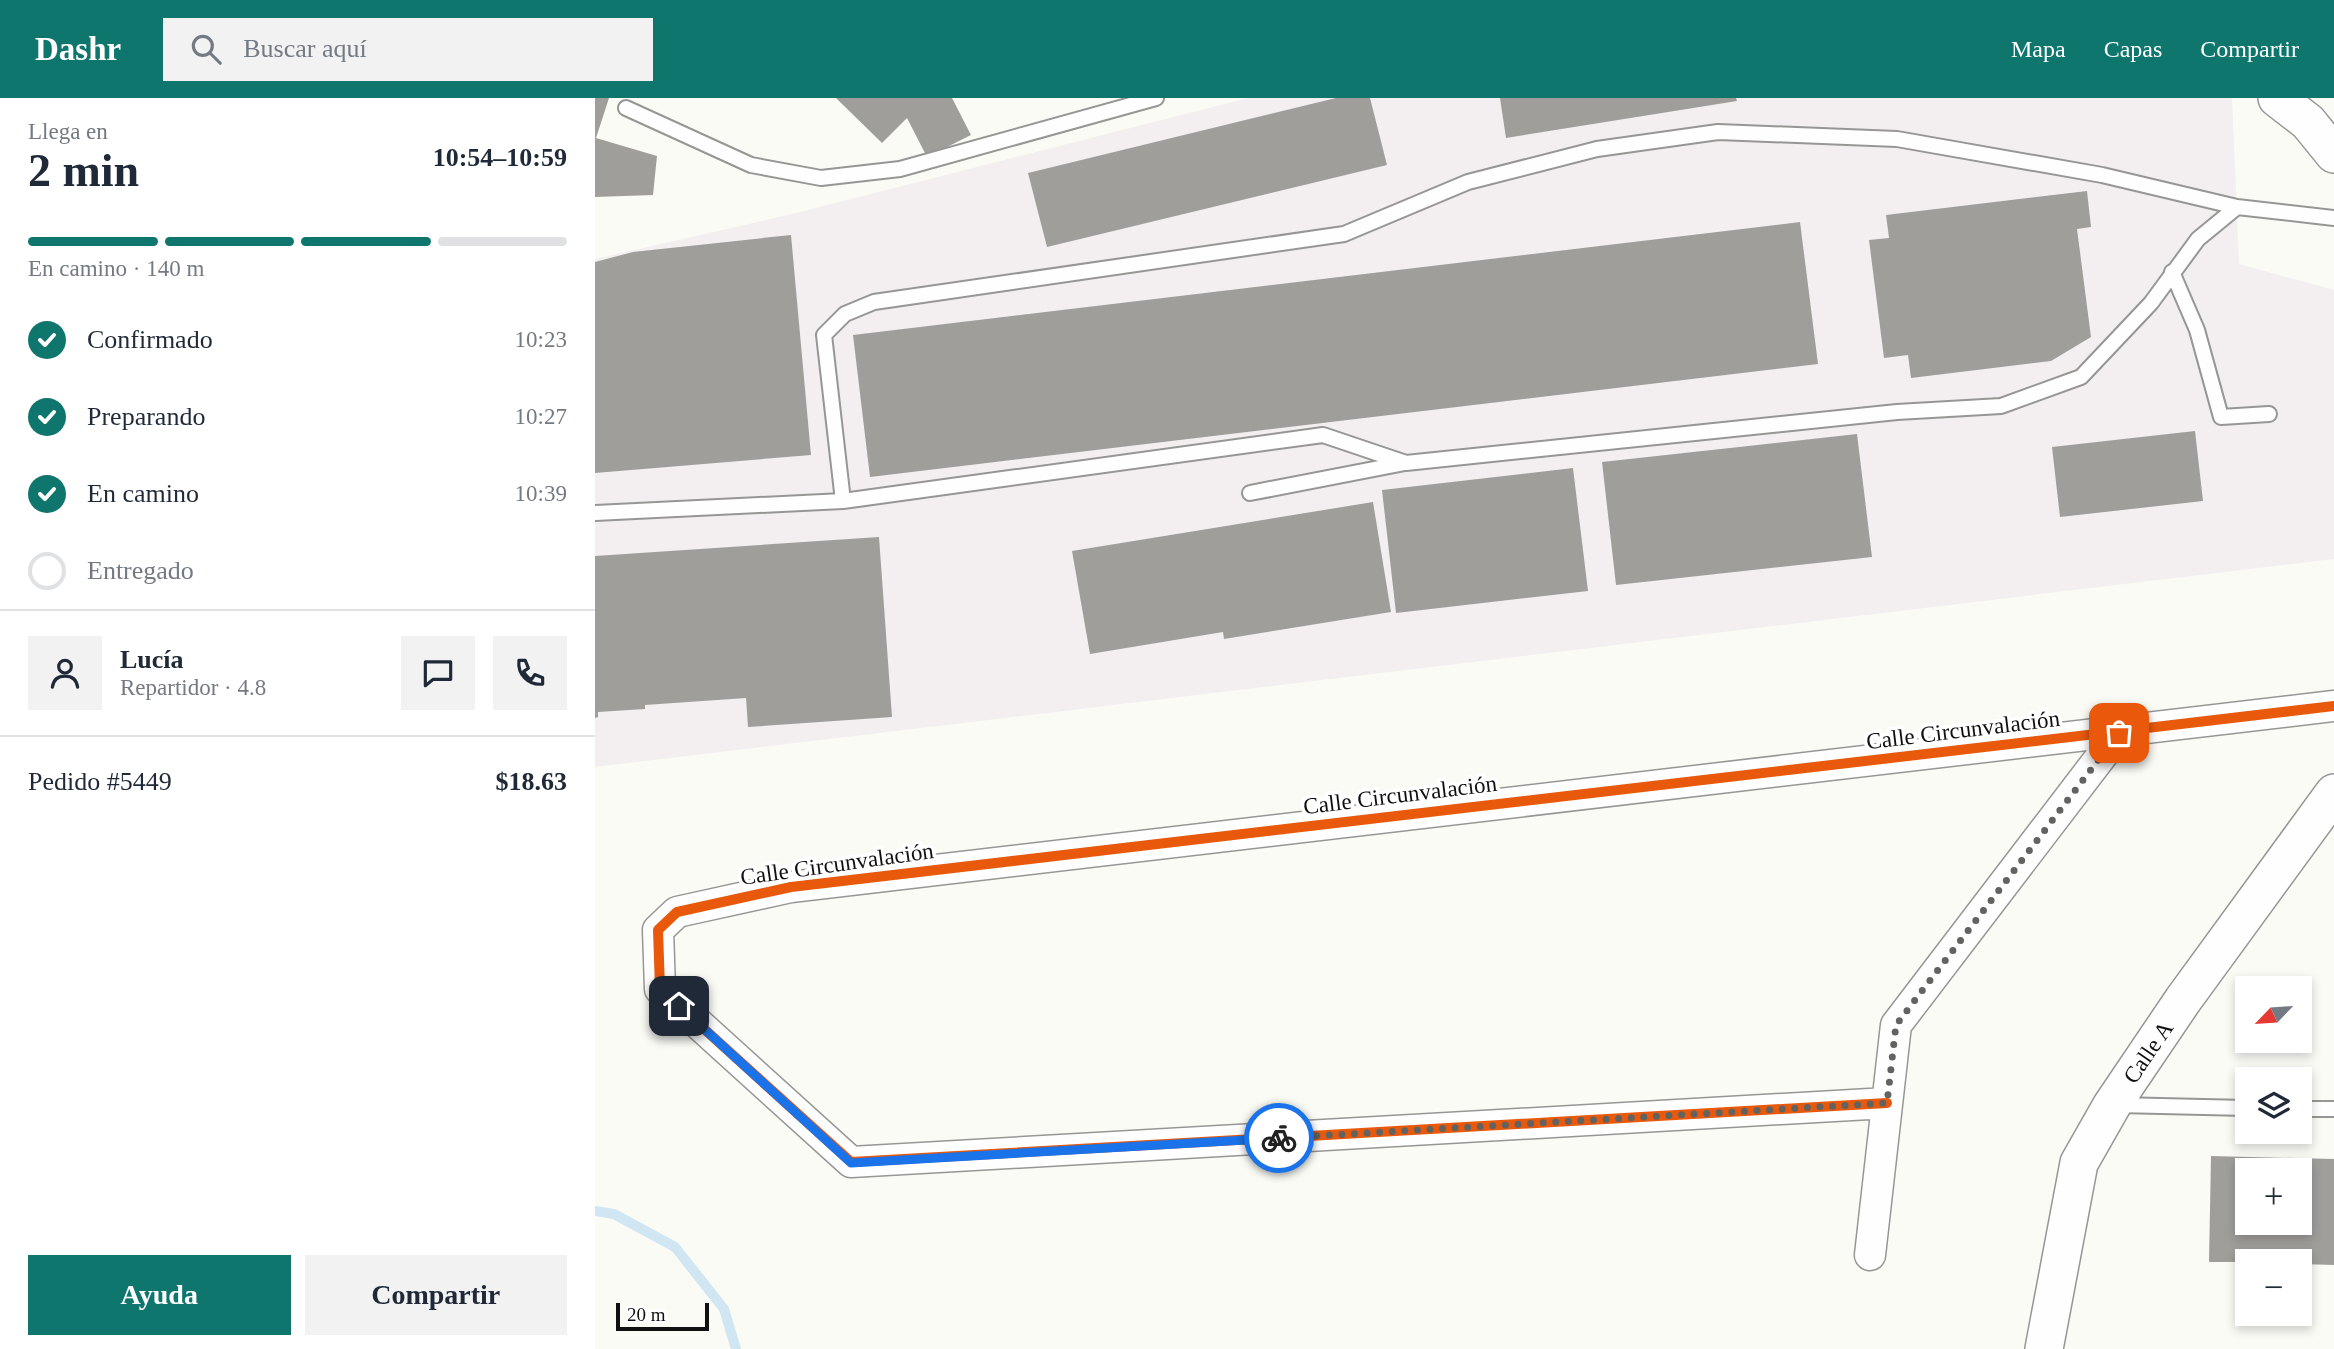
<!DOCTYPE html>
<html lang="es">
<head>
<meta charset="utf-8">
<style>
	:root { --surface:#fff; --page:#f2f2f3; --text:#1f2937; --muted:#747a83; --line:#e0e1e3; --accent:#0f766e }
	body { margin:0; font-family:"Times New Roman",serif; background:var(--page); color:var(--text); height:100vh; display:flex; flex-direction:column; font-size:26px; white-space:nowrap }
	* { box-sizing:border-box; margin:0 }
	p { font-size:23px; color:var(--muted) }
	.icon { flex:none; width:38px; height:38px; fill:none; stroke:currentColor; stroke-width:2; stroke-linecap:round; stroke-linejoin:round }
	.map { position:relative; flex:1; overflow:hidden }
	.details { display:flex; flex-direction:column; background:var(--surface); width:595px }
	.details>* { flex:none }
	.needle { width:46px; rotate:245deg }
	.controls { position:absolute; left:1640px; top:878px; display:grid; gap:14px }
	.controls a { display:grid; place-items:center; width:77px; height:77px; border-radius:0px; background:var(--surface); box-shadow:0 4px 10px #0003; font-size:35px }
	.scale { position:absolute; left:21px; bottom:18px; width:93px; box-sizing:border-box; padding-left:7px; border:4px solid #101010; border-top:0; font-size:19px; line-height:24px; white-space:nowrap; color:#101010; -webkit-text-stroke:5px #fff; paint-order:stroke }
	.pin { position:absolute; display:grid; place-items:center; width:60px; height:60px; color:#fff; margin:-30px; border-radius:14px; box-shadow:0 4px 10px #0006 }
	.courier { position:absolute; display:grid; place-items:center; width:70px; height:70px; margin:-35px; border:5px solid #1a73e8; border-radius:50%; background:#fff; color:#222; box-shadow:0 2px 9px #0007 }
	.summary em { font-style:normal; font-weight:600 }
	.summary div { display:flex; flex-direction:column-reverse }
	.summary { display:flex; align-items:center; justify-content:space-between; height:119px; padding:0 28px }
	h1 { font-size:46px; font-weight:600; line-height:52px }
	.bar { display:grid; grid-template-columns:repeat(4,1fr); gap:10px 7px; align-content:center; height:84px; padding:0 28px }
	.bar i { height:9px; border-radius:5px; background:var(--line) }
	.bar .active { background:var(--accent) }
	.bar p { grid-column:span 4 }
	.line { display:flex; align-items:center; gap:18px; padding:0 28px; border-top:2px solid var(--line) }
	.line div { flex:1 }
	.round { display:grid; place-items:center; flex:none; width:74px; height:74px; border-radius:0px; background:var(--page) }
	ol { padding:0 28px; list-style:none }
	li { display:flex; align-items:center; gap:21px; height:77px }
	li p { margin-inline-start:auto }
	li .icon { padding:7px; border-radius:50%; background:var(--accent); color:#fff; stroke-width:4 }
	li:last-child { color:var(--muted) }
	li i { width:38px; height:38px; border:4px solid var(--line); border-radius:50% }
	.cta { display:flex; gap:14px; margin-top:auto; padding:14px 28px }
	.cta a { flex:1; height:80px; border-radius:0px; background:var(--accent); color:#fff; font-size:28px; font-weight:600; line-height:80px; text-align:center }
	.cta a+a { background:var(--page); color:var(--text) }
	header { display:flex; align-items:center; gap:42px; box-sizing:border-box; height:98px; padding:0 35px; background:var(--accent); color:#fff }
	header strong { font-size:33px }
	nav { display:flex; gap:38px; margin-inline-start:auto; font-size:24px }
	.search { width:490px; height:63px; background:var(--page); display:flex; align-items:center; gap:18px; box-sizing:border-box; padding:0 24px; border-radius:0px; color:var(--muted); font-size:26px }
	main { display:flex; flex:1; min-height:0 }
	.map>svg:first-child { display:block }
</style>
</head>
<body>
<header>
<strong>Dashr</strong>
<div class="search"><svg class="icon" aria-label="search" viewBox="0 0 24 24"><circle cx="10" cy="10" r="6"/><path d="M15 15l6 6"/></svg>Buscar aquí</div>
<nav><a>Mapa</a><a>Capas</a><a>Compartir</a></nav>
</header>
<main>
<section class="details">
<div class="summary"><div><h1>2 min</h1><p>Llega en</p></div><em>10:54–10:59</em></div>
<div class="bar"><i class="active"></i><i class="active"></i><i class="active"></i><i></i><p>En camino · 140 m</p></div>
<ol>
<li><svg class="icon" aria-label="check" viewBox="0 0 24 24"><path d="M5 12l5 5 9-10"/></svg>Confirmado<p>10:23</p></li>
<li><svg class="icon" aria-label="check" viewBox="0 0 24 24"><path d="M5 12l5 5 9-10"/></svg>Preparando<p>10:27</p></li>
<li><svg class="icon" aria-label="check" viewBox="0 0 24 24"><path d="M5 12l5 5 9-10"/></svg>En camino<p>10:39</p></li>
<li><i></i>Entregado</li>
</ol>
<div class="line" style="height:126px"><a class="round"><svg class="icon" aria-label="person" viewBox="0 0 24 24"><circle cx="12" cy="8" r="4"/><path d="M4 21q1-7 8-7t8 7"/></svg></a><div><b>Lucía</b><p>Repartidor · 4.8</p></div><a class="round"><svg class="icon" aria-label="chat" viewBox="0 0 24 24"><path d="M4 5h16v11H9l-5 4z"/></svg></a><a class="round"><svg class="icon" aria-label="phone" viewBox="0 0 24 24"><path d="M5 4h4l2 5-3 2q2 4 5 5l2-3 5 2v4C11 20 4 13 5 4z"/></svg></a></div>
<div class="line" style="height:91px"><div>Pedido #5449</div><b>$18.63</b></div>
<div class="cta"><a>Ayuda</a><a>Compartir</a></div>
</section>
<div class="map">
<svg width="1739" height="1251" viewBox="0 0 1739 1251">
	<rect width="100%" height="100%" fill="#fbfbf6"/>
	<path fill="#f3eff1" d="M653 0H1637L1644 166 1739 192V461L0 669V161L197 116Z"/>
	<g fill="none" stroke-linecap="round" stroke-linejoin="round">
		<path stroke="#d0e6f2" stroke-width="10" d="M0 1113 19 1116 80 1149 129 1211 141 1251"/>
	</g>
	<path fill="#9f9e9b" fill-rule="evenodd" d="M0 0H14L1 40 62 58 58 97 0 99Z
		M241 0H357L376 37 332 59 312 20 287 45Z
		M741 0H775L792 67 452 149 433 75Z
		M905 0H1141L1142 3 911 40Z
		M1492 93 1496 129 1482 131 1496 239 1456 263 1316 280 1313 257 1289 260 1274 142 1294 140 1291 117Z
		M1205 124 1223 266 275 379 258 237Z
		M196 137 216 357 0 375V164L38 154Z
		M1600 333 1608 403 1465 419 1457 349Z
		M1262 336 1277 459 1021 487 1007 364Z
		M978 370 993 493 801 515 787 392Z
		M778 404 796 514 629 541 628 534 495 556 477 453Z
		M284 439 297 619 153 629 151 600 50 607V611L3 614V619L0 620V458Z
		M1616 1058 1739 1061V1167L1704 1166V1164H1614ZM1652 1073H1704V1125H1652Z"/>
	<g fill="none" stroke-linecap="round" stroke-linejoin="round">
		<defs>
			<path id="service" d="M31 10 156 67 226 80 305 71 561 0
				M1577 174 1602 232 1626 319 1674 316
				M655 395 810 365
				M248 403 229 237 250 216 279 204 749 136 873 84 1002 51 1123 34 1302 41 1507 77 1642 109 1739 120
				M0 415 248 403 728 337 811 365 1302 314 1406 308 1486 279 1556 205 1603 141 1642 109
				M1522 1007 1652 1010
				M1704 1011H1739"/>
			<path id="minor" d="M1292 1005 256 1064 65 891 63 832 82 814 196 789 1739 608
				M1275 1157 1301 927 1524 635"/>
			<g id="tertiary">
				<path d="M1682 0 1713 24 1739 56"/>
				<path id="s1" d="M1449 1251 1484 1065 1517 1007 1588 902 1739 695"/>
			</g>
		</defs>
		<use href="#service" stroke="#969694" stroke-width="18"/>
		<use href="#minor" stroke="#969694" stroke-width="33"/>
		<use href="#tertiary" stroke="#969694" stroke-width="40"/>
		<use href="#service" stroke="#fefefe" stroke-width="14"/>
		<use href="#minor" stroke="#fefefe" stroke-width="30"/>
		<use href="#tertiary" stroke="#fefefe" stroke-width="37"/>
		<defs>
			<path id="cycleway" d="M1292 1005 256 1064 65 891 63 832 82 814 196 789 1739 608"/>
		</defs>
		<use href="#cycleway" stroke="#fff" stroke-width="15"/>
		<use href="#cycleway" stroke="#e8590c" stroke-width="10"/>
	</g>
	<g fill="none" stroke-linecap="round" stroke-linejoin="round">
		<path stroke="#626260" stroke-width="7" stroke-dasharray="0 12.6" d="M684 1040 1292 1005 1301 927 1524 635"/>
		<path stroke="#1a73e8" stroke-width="9" d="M84 908 256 1065 684 1040"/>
	</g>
	<g text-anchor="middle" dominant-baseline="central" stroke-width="7" stroke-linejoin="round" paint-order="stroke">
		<g font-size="23" fill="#101010" stroke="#fff">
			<text transform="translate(1368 632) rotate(-7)">Calle Circunvalación</text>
			<text transform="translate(805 697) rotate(-7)">Calle Circunvalación</text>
			<text transform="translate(242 766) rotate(-8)">Calle Circunvalación</text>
			<text stroke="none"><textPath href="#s1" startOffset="320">Calle A</textPath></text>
		</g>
	</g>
</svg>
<div class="controls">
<a><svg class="needle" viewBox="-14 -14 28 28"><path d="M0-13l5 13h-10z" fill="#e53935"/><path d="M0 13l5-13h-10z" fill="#747a83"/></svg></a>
<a><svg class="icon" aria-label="layers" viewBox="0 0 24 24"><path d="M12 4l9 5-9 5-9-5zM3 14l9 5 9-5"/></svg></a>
<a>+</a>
<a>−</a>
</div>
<div class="scale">20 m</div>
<div class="pin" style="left:1524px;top:635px;background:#ea580c"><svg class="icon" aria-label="bag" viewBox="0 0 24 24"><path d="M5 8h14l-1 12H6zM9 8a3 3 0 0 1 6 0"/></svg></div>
<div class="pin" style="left:84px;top:908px;background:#1f2937"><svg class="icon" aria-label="home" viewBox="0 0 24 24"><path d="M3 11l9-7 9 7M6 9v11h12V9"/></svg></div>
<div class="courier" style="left:684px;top:1040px"><svg class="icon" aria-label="bike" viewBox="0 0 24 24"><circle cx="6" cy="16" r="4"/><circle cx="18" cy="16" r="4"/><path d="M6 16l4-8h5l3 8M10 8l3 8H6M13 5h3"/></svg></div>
</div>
</main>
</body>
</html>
